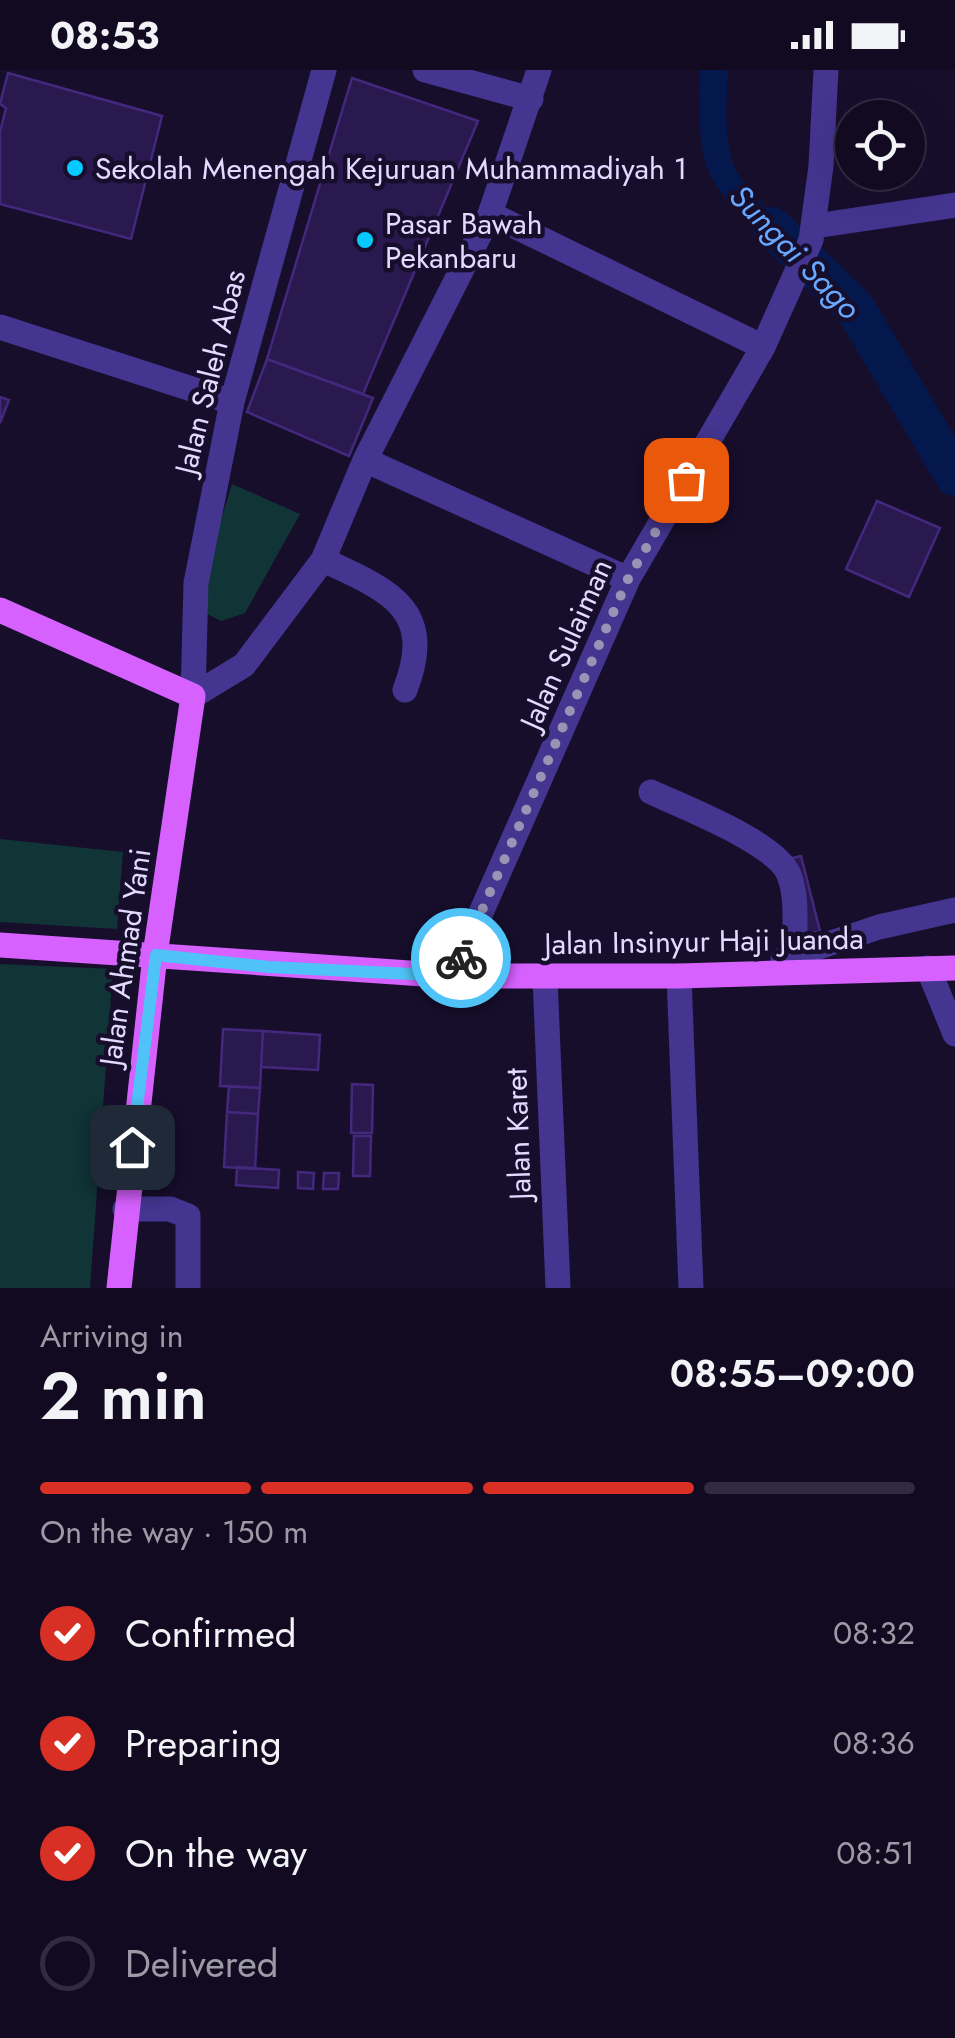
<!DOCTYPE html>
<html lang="en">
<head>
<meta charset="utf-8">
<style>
	:root { --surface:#110a21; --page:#1e182e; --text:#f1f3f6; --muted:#9c9aa5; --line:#302b3f; --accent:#d93025 }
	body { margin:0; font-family:Jost,sans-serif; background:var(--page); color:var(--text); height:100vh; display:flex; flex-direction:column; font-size:38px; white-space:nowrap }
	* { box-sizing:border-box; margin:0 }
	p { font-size:32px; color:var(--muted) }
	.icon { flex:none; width:55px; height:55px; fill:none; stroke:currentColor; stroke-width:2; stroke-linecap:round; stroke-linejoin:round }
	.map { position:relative; height:1218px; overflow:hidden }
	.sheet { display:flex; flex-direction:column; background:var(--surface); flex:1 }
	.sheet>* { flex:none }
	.tools { position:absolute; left:835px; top:30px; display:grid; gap:20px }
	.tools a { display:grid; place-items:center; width:90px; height:90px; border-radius:50%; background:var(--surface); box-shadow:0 10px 40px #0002,0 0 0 2px var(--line); font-size:50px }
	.pin { position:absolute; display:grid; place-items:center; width:85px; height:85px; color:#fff; margin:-42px; border-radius:20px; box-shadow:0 5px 15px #0006 }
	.courier { position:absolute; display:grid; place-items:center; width:100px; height:100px; margin:-50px; border:8px solid #4fc3f7; border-radius:50%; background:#fff; color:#222; box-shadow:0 2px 12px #0007 }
	.head em { font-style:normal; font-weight:600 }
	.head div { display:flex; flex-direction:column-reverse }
	.head { display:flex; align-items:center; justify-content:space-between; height:170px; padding:0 40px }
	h1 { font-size:65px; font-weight:600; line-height:75px }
	.bar { display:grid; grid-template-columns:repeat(4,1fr); gap:15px 10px; align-content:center; height:120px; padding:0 40px }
	.bar i { height:12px; border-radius:8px; background:var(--line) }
	.bar .on { background:var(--accent) }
	.bar p { grid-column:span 4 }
	ol { padding:0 40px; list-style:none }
	li { display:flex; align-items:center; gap:30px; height:110px }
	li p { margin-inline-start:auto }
	li .icon { padding:10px; border-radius:50%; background:var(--accent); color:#fff; stroke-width:4 }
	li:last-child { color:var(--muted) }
	li i { width:55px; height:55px; border:5px solid var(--line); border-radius:50% }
	.status { display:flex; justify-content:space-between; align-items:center; height:70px; padding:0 50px; background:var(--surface); direction:ltr }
	.status svg { height:28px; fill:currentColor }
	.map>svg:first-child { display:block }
</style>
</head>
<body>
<div class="status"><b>08:53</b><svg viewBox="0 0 49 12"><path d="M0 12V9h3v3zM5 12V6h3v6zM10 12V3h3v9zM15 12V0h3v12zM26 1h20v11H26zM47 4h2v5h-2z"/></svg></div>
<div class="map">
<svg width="955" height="1218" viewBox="0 0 955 1218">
	<rect width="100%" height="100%" fill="#170e2c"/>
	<path fill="#113437" d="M232 414 300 444 245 543 221 551 207 544 199 522Z
		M0 769 123 782 117 859 0 852Z
		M0 894 113 899 90 1218H0Z"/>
	<path fill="#05184e" d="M700 0H728C723 99 727 103 800 169L791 184C705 115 697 113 700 0Z"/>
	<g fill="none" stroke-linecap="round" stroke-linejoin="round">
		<path stroke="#05184e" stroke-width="40" d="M772 157 855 238 955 406"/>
	</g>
	<path fill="#2a194f" stroke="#43287d" stroke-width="2.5" d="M8 3 162 46 131 169 0 134V62L6 38 0 34Z
		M352 8 478 51 363 324 267 289Z
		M267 289 373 328 349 386 247 342Z
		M0 327 9 330 0 353Z
		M877 431 940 458 909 527 846 499Z
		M801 786 820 861 805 865 788 789Z
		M223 959 263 961 260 1018 220 1016Z
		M263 961 320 965 318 1000 261 997Z
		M352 1014 373 1015 372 1063H351Z
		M229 1016 260 1018 258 1044 227 1042Z
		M227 1042 258 1044 255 1099 224 1097Z
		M354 1066H371L370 1106H353Z
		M237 1097 279 1100 278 1118 236 1115Z
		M298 1102 314 1103 313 1119 298 1118Z
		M324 1103H339L338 1119H323Z"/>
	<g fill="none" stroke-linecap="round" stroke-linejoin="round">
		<path stroke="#433590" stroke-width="25" d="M324 0 232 332 196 513 193 626 244 595 323 490 365 390 490 144 539 0
			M425 0 531 29
			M490 144 763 277
			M815 156 955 135
			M0 257 232 332
			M365 390 628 509
			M323 490C391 521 436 540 405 620
			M651 722C683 737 777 773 789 805 798 828 794 857 795 882
			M783 889 879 857 955 840
			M928 898 955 964
			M453 906 628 509 763 277 811 170 821 96 826 0
			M679 906 691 1218
			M545 908 558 1218
			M125 1139H170L188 1146V1218"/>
		<path stroke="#d661ff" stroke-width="25" d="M0 540 193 626 155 885 119 1218
			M0 875 453 906H679L955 898"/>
	</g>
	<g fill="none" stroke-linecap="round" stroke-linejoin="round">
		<path stroke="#9b93b5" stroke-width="10" stroke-dasharray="0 18" d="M461 888 628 509 686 410"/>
		<path stroke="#4fc3f7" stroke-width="12" d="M132 1077 156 885 269 897 453 906 461 888"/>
	</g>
	<g fill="#06caff" stroke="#170e2c" stroke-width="4">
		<circle cx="75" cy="98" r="10"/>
		<circle cx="365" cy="170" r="10"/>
	</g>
	<g text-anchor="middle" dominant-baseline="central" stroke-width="9" stroke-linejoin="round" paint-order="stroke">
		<g font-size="30" fill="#e2daff" stroke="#170e2c" text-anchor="start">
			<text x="95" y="98">Sekolah Menengah Kejuruan Muhammadiyah 1</text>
			<text x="385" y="153">Pasar Bawah<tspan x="385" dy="34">Pekanbaru</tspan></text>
		</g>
		<g font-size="30" fill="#e2daff" stroke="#170e2c">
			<text transform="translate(210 302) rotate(-76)">Jalan Saleh Abas</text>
			<text transform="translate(566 574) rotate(-66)">Jalan Sulaiman</text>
			<text transform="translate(704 871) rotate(-1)">Jalan Insinyur Haji Juanda</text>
			<text transform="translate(125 887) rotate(-82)">Jalan Ahmad Yani</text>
			<text transform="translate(518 1064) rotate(-92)">Jalan Karet</text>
		</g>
		<g font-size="32" font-style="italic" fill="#68a8ff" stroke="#170e2c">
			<text transform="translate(795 182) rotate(46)">Sungai Sago</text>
		</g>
	</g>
</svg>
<div class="tools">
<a><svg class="icon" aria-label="locate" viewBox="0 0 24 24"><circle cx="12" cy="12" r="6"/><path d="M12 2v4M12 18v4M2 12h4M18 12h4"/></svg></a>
</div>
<div class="pin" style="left:686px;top:410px;background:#ea580c"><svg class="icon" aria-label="bag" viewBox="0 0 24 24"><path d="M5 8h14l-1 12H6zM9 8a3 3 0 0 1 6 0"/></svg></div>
<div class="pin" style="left:132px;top:1077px;background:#1f2937"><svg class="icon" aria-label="home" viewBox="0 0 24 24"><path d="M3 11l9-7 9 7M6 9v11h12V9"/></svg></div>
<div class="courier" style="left:461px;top:888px"><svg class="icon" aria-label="bike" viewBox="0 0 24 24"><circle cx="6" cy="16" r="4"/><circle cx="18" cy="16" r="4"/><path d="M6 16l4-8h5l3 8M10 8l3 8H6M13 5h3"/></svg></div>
</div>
<section class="sheet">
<div class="head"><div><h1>2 min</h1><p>Arriving in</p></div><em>08:55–09:00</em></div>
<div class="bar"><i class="on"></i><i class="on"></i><i class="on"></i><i></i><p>On the way · 150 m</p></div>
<ol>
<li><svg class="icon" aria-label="check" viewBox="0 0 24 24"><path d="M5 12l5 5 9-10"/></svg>Confirmed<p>08:32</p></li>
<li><svg class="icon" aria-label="check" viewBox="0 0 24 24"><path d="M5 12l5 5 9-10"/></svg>Preparing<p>08:36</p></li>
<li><svg class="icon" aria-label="check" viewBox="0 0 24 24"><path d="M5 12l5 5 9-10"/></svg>On the way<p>08:51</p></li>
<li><i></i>Delivered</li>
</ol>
</section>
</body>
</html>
